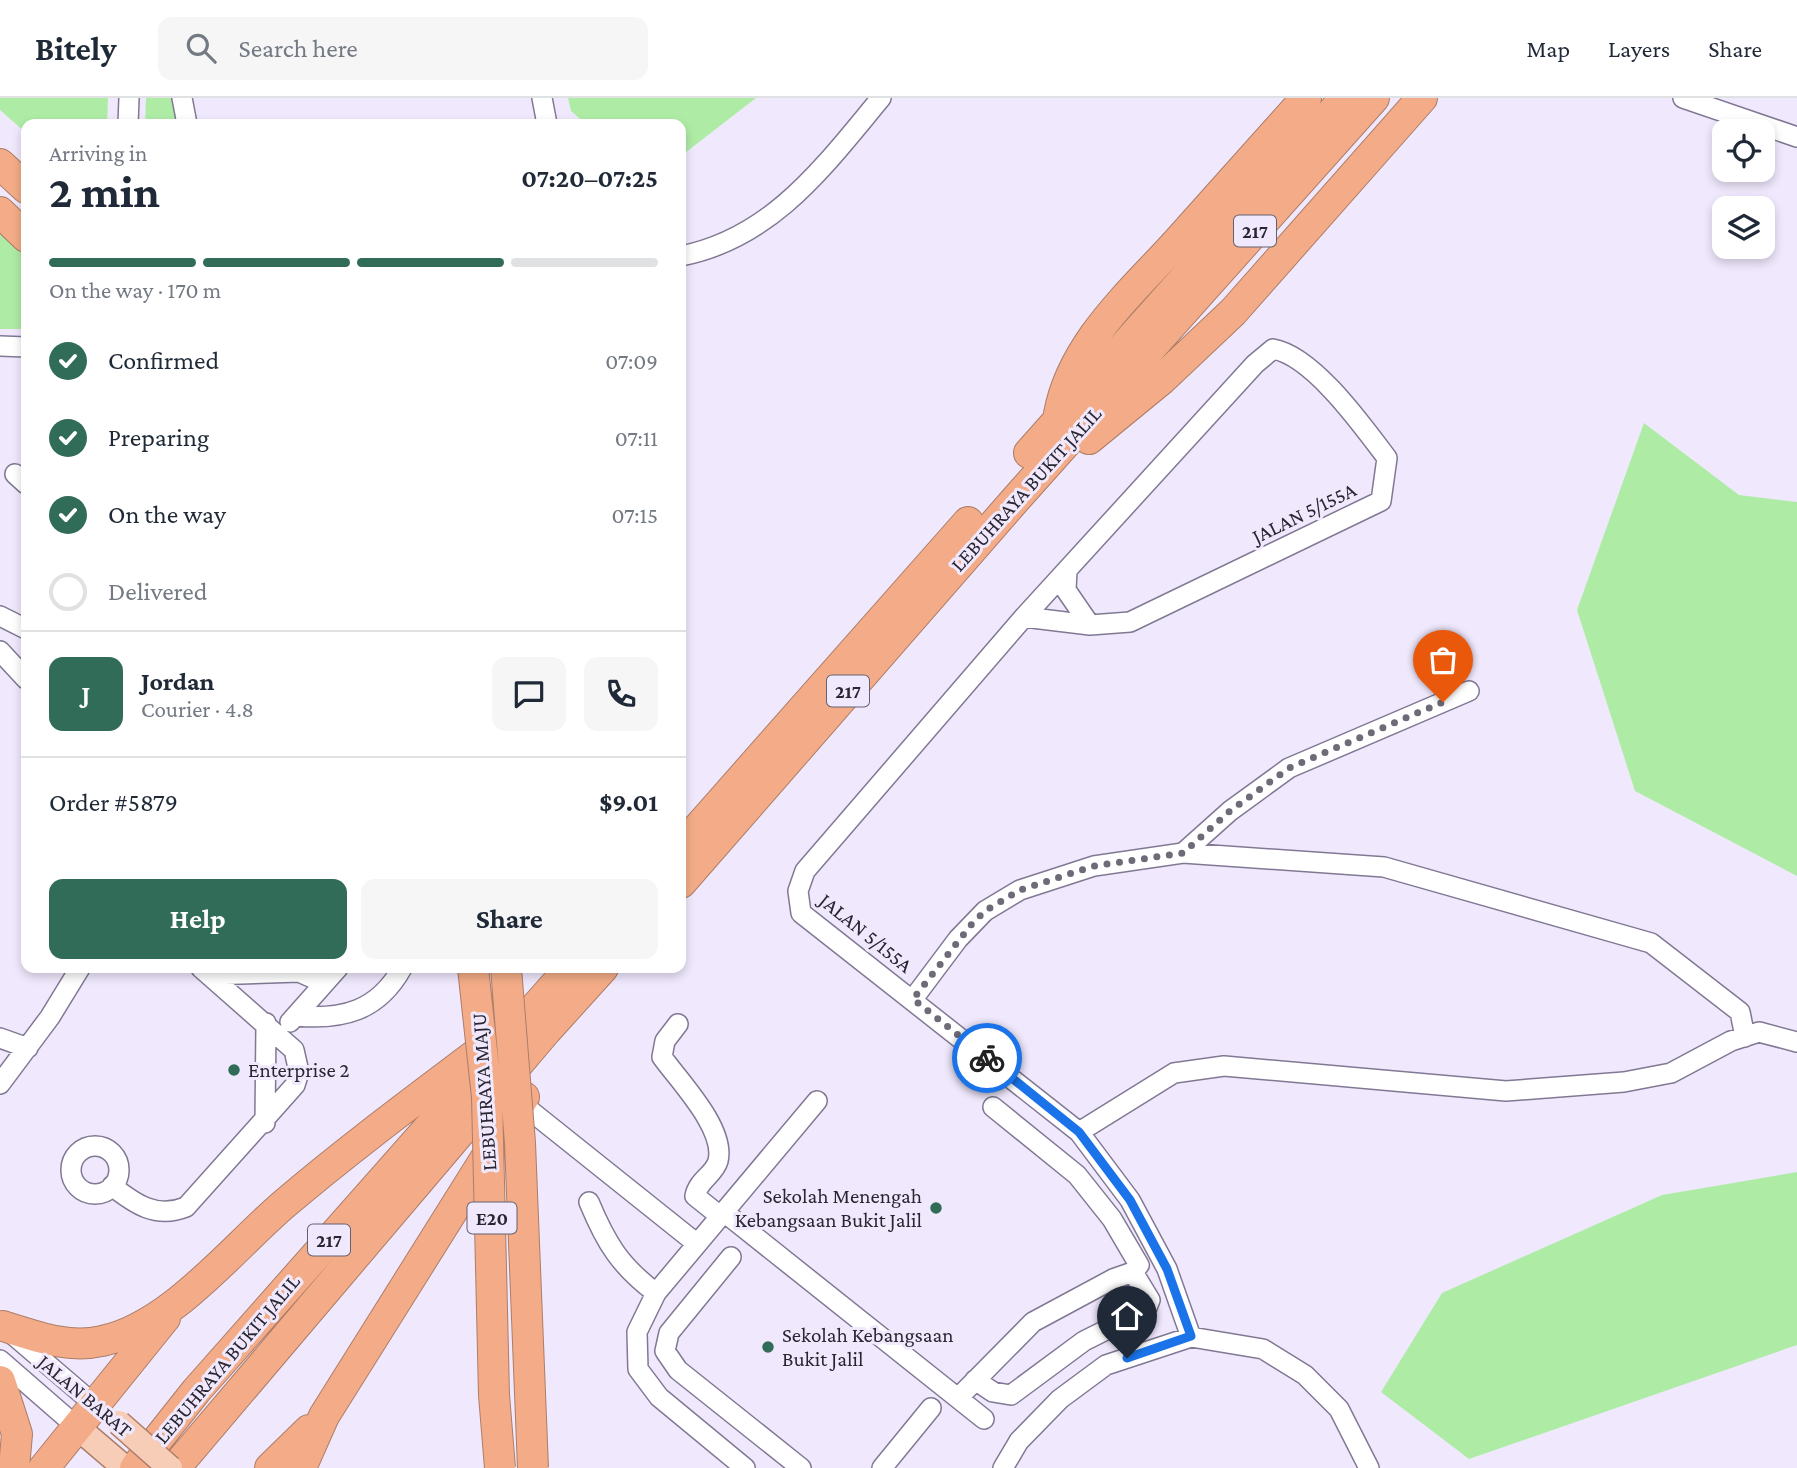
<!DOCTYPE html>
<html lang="en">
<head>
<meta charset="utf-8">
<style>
	:root { --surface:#fff; --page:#f6f6f7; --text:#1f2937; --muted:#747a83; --line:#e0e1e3; --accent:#306c57 }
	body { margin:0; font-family:"Crimson Pro",serif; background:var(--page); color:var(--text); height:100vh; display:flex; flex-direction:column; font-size:26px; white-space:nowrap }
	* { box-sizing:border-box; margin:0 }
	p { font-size:23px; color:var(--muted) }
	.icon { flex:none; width:38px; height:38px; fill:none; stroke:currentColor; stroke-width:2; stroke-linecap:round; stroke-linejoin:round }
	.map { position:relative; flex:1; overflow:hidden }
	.side { position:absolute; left:21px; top:21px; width:665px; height:854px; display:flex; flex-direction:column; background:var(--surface); border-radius:14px; box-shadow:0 4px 10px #0003 }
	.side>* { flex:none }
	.tools { position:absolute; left:1712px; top:21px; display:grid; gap:14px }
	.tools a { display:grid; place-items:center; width:63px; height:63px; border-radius:14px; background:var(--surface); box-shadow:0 4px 10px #0003; font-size:35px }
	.pin { position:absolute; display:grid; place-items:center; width:60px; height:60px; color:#fff; margin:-72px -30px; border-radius:50% 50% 50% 0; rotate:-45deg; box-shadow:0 0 7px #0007 }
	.pin .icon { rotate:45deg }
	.courier { position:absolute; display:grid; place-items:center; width:70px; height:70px; margin:-35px; border:5px solid #1a73e8; border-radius:50%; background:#fff; color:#222; box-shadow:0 2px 9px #0007 }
	.headline em { font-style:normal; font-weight:700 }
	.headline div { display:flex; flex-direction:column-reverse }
	.headline { display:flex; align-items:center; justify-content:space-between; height:119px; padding:0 28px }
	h1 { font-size:46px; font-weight:700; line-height:52px }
	.bar { display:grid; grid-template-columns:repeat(4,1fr); gap:10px 7px; align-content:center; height:84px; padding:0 28px }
	.bar i { height:9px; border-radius:5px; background:var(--line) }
	.bar .on { background:var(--accent) }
	.bar p { grid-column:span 4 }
	.line { display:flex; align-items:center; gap:18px; padding:0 28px; border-top:2px solid var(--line) }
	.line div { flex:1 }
	.round { display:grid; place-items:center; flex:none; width:74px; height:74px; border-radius:14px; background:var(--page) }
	ol { padding:0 28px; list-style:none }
	li { display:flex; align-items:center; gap:21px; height:77px }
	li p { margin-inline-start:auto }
	li .icon { padding:7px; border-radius:50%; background:var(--accent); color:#fff; stroke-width:4 }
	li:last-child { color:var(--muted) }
	li i { width:38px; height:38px; border:4px solid var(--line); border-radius:50% }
	.action { display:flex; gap:14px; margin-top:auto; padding:14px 28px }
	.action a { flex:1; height:80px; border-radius:14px; background:var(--accent); color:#fff; font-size:28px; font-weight:700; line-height:80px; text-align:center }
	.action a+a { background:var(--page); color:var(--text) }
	header { display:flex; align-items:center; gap:42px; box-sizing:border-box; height:98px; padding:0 35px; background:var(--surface); border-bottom:2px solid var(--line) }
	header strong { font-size:33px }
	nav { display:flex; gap:38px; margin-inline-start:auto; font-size:24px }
	.search { width:490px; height:63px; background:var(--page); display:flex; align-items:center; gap:18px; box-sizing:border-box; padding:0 24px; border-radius:14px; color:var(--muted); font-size:26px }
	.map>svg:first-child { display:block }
</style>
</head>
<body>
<header>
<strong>Bitely</strong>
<div class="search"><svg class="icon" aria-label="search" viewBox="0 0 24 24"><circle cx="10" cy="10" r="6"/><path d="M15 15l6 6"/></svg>Search here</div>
<nav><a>Map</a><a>Layers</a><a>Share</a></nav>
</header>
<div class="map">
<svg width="1797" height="1370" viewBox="0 0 1797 1370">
	<rect width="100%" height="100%" fill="#f0e9fd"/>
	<path fill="#aeeca6" d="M0 0H108L107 26H26V35L0 12Z
		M146 0H179L177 26H145Z
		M568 0H756L681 58V26H586L571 13Z
		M0 132 26 158V231H0Z
		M1644 325 1739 397 1797 404V778L1635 693 1577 512Z
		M1797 1074V1247L1469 1361 1381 1294 1442 1195 1662 1097Z"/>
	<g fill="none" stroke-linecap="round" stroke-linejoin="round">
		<defs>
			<path id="minor" d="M182 0 187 26
				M542 0 547 26
				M1683 0 1797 39
				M128 26 129 0
				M681 158C773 140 825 67 881 0
				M0 248 26 249
				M15 376 26 386
				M1067 472 1066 492 1090 527
				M0 518 26 531
				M1024 519 1090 527 1130 524 1381 403 1387 360C1362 327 1313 258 1273 251L1255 266 1024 519 805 773 798 793 801 815 1079 1034 1130 1102 1167 1171 1191 1239
				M0 553 26 581
				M1183 755 1230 713 1289 670 1469 593
				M210 877 299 874 324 885
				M913 901 958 841 985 813 1020 792 1094 768 1183 755 1384 769 1651 845 1740 914 1745 939
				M296 918C343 922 378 913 402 870
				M290 924 338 870
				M678 926 665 943 662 959C680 984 726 1031 718 1063 714 1077 698 1082 695 1098L720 1118
				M0 940 28 950
				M0 986 50 919 80 870
				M522 1006 696 1145
				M265 1025 266 925
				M1079 1034 1174 975 1224 968 1506 993 1624 984 1671 975 1731 943 1759 934 1797 944
				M71 1072a24 24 0 1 1 48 0a24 24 0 1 1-48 0Z
				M112 1088C135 1106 156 1121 186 1109L295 987 299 974 294 952 201 870
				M589 1104C606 1145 620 1168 656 1195
				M724 1114 984 1321
				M731 1159 669 1235 665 1253 678 1272 801 1370
				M11 1235 95 1307
				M0 1262 77 1329
				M975 1282 993 1294 1011 1297 1084 1243 1146 1212 1150 1202 1133 1174
				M958 1300 1033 1224 1113 1181 1133 1174 1139 1167 1112 1121 1077 1077 993 1009
				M745 1370 659 1299 638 1271 637 1234 656 1195 817 1003
				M882 1370 931 1310
				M1003 1370 1019 1343 1060 1301 1106 1267 1191 1239 1263 1251 1305 1277 1339 1311 1369 1370"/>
			<path id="major" d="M77 1329 125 1370"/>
			<path id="highway" d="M0 66 26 90
				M0 114 26 139
				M1059 316C1072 245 1131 195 1178 143 1221 95 1263 48 1306 0
				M1089 341 1161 282 1233 214 1422 0
				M1029 355 1345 0
				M681 749 968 424
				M681 785 1016 401 1374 0
				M3 1228C35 1238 68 1251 102 1243 170 1229 231 1152 283 1107 345 1054 411 1005 476 956
				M0 1283 17 1336 14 1370
				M44 1370 165 1220
				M135 1370 196 1293 570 870
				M175 1370 546 933 603 870
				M270 1370 309 1332
				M301 1370 324 1318 524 999"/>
		</defs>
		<use href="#minor" stroke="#817894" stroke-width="22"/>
		<use href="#major" stroke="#ac7d69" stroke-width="27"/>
		<use href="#highway" stroke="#ac7d69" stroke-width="32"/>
		<use href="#minor" stroke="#fff" stroke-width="19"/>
		<use href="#major" stroke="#f8cdb7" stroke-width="24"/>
		<use href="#highway" stroke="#f3ac87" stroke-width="30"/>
		<defs>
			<path id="major-bridge" d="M119 1325 170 1370"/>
			<path id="highway-bridge" d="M473 870 487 999 494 1297 500 1370
				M506 870 520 1045 533 1370"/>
		</defs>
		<use href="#major-bridge" stroke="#ac7d69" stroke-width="27" stroke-linecap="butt"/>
		<use href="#highway-bridge" stroke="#ac7d69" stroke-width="32" stroke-linecap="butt"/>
		<use href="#major-bridge" stroke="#f8cdb7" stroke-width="24"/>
		<use href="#highway-bridge" stroke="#f3ac87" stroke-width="30"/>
	</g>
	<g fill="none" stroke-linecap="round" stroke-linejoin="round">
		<path stroke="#6f6a78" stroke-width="7" stroke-dasharray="0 12.6" d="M987 960 913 901 971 827 985 813 1020 792 1094 768 1183 755 1230 713 1289 670 1443 604"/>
		<path stroke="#1a73e8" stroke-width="9" d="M987 960 1079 1034 1130 1102 1167 1171 1191 1238 1127 1260"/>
	</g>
	<g fill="#306c57" stroke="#f0e9fd" stroke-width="2.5">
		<circle cx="234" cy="972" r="7"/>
		<circle cx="936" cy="1110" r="7"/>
		<circle cx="768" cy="1249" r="7"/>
	</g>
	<g text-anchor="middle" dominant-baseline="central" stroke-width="6" stroke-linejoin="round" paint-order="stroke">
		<g fill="#f0e9fd" stroke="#65606e" stroke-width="2">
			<rect x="1234" y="117.5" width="42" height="31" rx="5"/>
			<rect x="827" y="577.5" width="42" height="31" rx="5"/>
			<rect x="467.5" y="1104.5" width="49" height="31" rx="5"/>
			<rect x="308" y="1126.5" width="42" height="31" rx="5"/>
		</g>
		<g font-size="19" font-weight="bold" fill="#292531">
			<text x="1255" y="133">217</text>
			<text x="848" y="593">217</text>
			<text x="492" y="1120">E20</text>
			<text x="329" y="1142">217</text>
		</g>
		<g font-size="21" fill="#292531" stroke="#f0e9fd">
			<text transform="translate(1026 391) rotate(-48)">LEBUHRAYA BUKIT JALIL</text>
			<text transform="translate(1304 415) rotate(-26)">JALAN 5/155A</text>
			<text transform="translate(866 835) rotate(39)">JALAN 5/155A</text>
			<text transform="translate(484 994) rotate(-94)">LEBUHRAYA MAJU</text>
			<text transform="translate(227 1261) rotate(-50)">LEBUHRAYA BUKIT JALIL</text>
			<text transform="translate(85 1298) rotate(40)">JALAN BARAT</text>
		</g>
		<g font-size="21" fill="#292531" stroke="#f0e9fd" text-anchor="start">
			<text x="248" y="972">Enterprise 2</text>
			<text x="922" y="1098" text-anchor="end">Sekolah Menengah<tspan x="922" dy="24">Kebangsaan Bukit Jalil</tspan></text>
			<text x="782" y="1237">Sekolah Kebangsaan<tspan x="782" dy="24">Bukit Jalil</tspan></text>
		</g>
	</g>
</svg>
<div class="tools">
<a><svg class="icon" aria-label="locate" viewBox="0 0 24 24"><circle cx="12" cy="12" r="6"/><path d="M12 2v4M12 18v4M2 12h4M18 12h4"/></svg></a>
<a><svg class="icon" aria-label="layers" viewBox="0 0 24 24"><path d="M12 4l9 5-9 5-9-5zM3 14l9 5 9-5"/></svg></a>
</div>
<div class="pin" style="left:1443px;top:604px;background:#ea580c"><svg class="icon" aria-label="bag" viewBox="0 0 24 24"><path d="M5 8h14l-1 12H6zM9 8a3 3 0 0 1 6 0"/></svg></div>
<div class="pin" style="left:1127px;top:1260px;background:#1f2937"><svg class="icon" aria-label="home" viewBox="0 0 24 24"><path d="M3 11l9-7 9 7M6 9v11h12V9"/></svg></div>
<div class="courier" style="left:987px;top:960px"><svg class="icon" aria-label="bike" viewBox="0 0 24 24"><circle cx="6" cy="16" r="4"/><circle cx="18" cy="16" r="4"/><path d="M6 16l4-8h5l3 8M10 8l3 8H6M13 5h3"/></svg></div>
<section class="side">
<div class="headline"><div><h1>2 min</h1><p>Arriving in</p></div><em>07:20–07:25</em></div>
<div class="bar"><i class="on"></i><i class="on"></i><i class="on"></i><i></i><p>On the way · 170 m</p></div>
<ol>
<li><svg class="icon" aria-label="check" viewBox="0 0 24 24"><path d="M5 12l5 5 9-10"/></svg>Confirmed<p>07:09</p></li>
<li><svg class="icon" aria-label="check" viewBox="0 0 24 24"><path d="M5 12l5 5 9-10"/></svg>Preparing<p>07:11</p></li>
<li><svg class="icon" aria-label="check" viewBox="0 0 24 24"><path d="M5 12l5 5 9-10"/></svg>On the way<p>07:15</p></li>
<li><i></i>Delivered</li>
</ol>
<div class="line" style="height:126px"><b class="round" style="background:var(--accent);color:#fff">J</b><div><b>Jordan</b><p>Courier · 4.8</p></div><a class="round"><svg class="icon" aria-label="chat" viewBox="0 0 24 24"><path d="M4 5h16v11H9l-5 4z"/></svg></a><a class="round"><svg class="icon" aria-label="phone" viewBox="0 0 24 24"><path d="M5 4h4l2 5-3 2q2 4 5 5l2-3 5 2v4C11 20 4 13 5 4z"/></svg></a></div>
<div class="line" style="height:91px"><div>Order #5879</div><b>$9.01</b></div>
<div class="action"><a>Help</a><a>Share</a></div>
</section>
</div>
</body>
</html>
